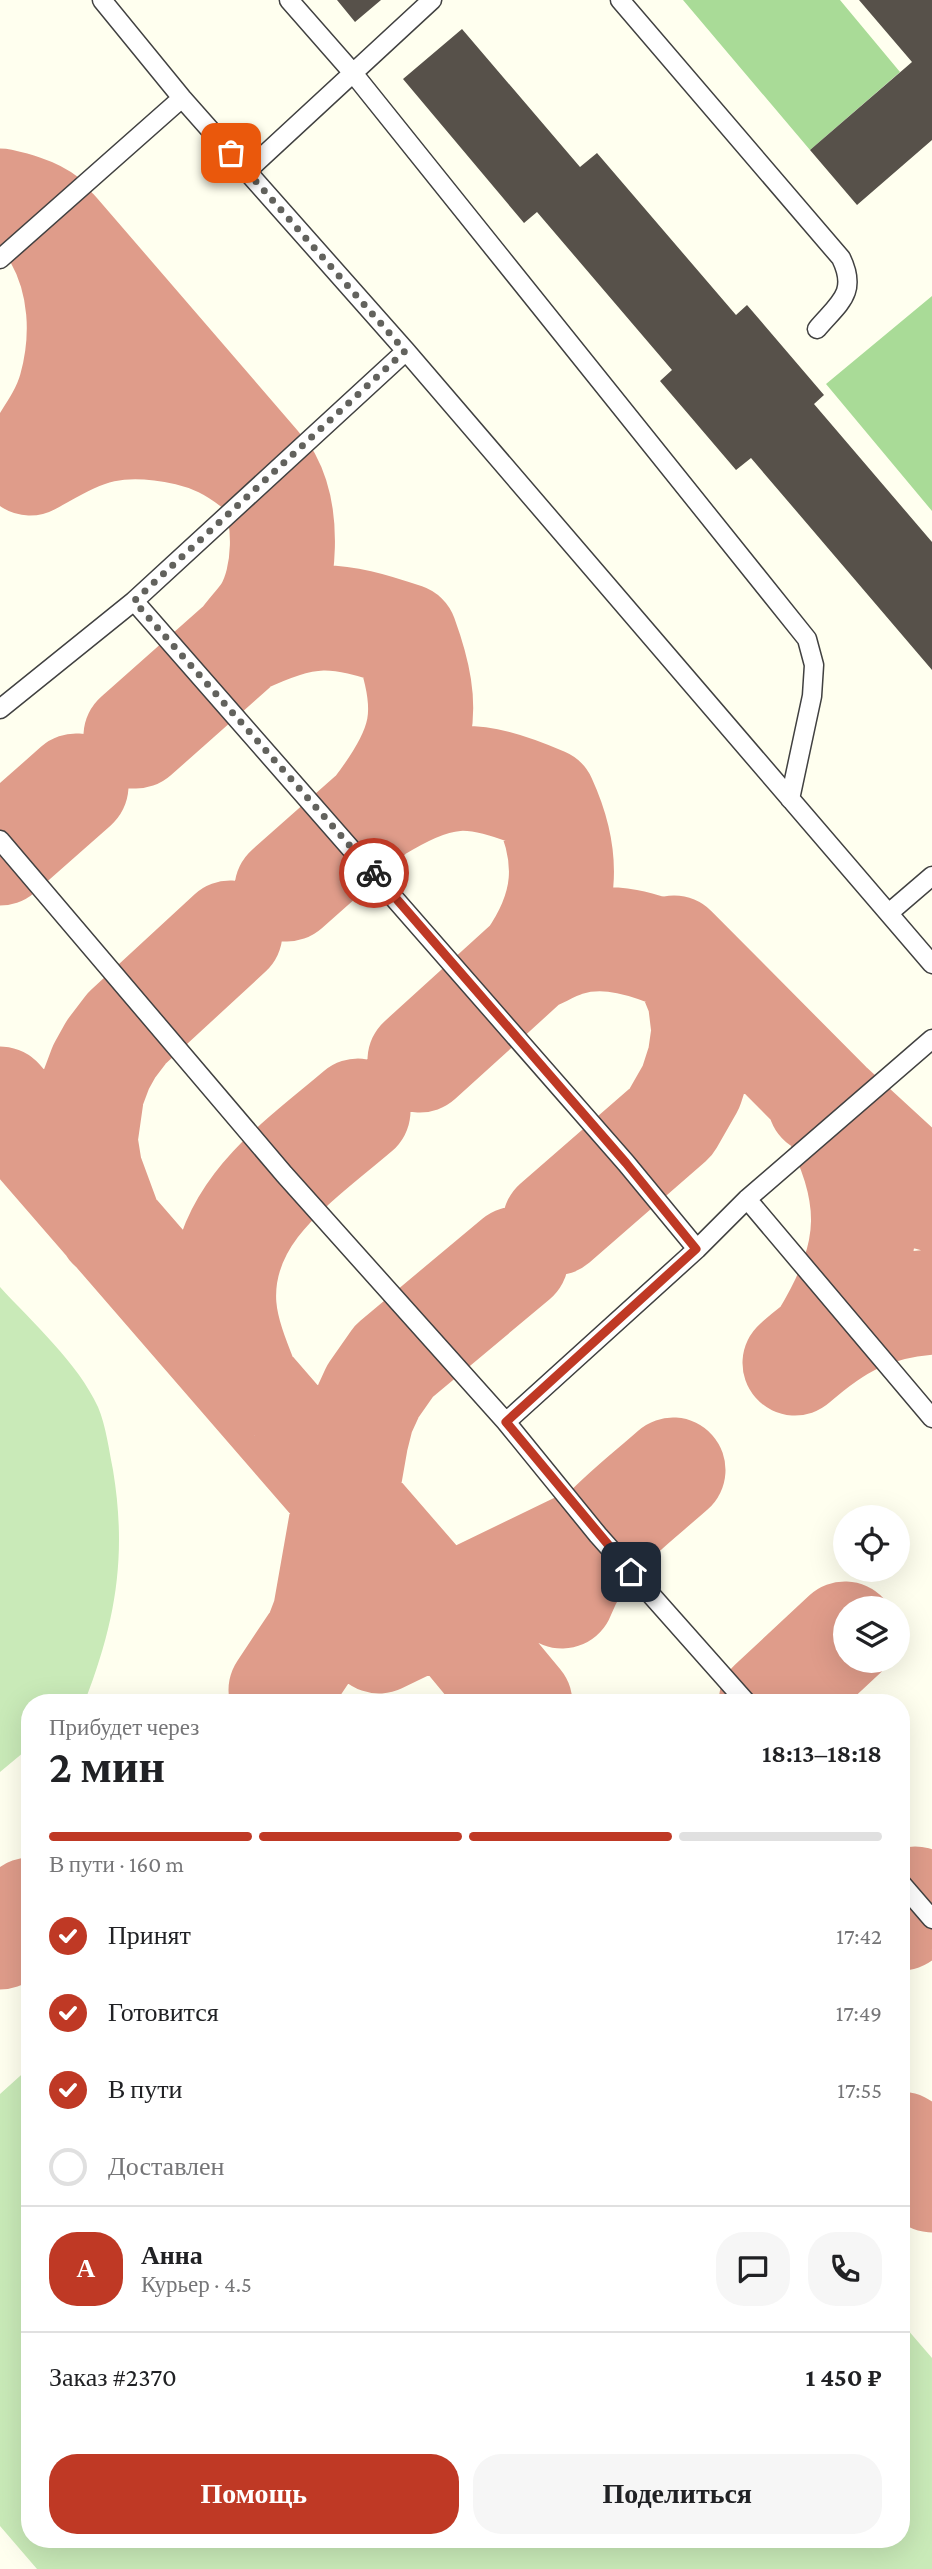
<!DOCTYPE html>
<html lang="ru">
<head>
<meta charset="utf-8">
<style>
	:root { --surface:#fff; --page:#f6f6f6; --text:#202124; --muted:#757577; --line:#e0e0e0; --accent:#bf3925 }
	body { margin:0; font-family:"Crimson Pro",serif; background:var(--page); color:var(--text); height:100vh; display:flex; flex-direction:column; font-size:26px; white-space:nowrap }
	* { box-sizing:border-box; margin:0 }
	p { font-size:23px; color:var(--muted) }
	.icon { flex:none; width:38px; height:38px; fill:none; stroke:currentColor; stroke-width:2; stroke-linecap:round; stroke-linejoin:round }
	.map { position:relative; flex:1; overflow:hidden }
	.panel { position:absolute; left:21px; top:1694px; width:889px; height:854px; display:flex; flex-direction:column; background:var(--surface); border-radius:28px; box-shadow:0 7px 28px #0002 }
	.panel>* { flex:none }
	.fabs { position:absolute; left:833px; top:1505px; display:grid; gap:14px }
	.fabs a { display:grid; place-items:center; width:77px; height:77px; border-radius:50%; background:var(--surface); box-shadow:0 7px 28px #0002; font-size:35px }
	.pin { position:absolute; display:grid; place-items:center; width:60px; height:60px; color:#fff; margin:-30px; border-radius:14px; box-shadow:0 4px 10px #0006 }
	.courier { position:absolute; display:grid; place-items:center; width:70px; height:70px; margin:-35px; border:5px solid #bf3925; border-radius:50%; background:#fff; color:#222; box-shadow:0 2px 9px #0007 }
	.head em { font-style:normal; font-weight:600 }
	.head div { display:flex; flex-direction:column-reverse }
	.head { display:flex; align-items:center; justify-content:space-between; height:119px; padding:0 28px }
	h1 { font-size:46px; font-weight:600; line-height:52px }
	.bar { display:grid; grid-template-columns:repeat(4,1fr); gap:10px 7px; align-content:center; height:84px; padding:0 28px }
	.bar i { height:9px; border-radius:5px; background:var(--line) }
	.bar .selected { background:var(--accent) }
	.bar p { grid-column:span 4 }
	.line { display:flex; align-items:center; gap:18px; padding:0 28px; border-top:2px solid var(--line) }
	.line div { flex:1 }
	.round { display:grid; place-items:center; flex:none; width:74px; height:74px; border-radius:28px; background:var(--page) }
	ol { padding:0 28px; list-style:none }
	li { display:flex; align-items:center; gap:21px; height:77px }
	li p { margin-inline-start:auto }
	li .icon { padding:7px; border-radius:50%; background:var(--accent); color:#fff; stroke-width:4 }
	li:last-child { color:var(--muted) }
	li i { width:38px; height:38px; border:4px solid var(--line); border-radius:50% }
	.primary-button { display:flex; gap:14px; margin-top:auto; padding:14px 28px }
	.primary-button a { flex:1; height:80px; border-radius:28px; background:var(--accent); color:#fff; font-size:28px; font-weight:600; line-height:80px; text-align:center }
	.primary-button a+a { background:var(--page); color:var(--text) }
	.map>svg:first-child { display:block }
</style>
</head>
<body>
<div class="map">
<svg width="932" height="2569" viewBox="0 0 932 2569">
	<rect width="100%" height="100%" fill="#ffffef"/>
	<path fill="#c9eab8" d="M0 1287C32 1322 78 1363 98 1407 106 1426 109 1450 113 1470 127 1555 116 1621 85 1701L82 1703H30V1747L0 1772Z
		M30 2067V2539H901V2322L932 2358V2569H37L0 2526V2094Z"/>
	<path fill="#a9db97" d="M683 0H840L900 72 810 150Z
		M932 296V511L826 384Z"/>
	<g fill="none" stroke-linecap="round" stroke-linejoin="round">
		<path stroke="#df9c8a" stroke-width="105" d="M0 201C13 204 34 209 45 218 50 222 53 231 56 236 82 282 85 337 71 388 64 415 45 439 30 463 54 450 76 436 103 430 130 424 160 427 187 433 213 439 232 449 253 465 258 469 266 474 269 479 288 514 287 579 265 613 258 623 249 632 242 642 309 610 335 612 405 636 433 713 424 747 375 811 441 770 472 769 544 800 571 859 567 907 530 960 542 955 554 948 566 944 607 931 648 945 685 961L700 998 704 1031 700 1059 691 1087 671 1122 555 1223
			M57 232 258 465
			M136 736 242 642
			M0 853 76 786
			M287 889 375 811
			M674 948 829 1104 932 1199
			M420 1060 530 960
			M0 1099 443 1610 520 1703
			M820 1102 829 1104C875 1195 877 1249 823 1338
			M111 1228 90 1171 85 1140 92 1091 101 1067 111 1049 127 1028 230 933
			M795 1363C838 1325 874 1306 932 1302
			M247 1384C237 1359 226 1332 224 1306 217 1215 297 1163 358 1111
			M562 1596C584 1539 629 1509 673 1470
			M379 1641 598 1535
			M281 1690 317 1636 325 1615 356 1439 362 1415 373 1391 394 1361 516 1259
			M771 1703 845 1634
			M901 1907 915 1899 901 1918
			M0 1937 30 1910
			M901 2144 932 2180"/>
	</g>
	<path fill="#57514a" d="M337 0H381L355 22Z
		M859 0H932V140L857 205 810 150 912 62Z
		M462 29 580 167 597 153 736 315 747 305 824 395 814 404 932 542V670L751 458 736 470 660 381 672 370 537 212 524 223 403 79Z"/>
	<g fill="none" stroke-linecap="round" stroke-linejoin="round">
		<defs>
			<path id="lane" d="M102 0 182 98 406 351 932 964
				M289 0 353 73 807 639 814 665 812 696 790 799
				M620 0 841 258C858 293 839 303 817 329
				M247 171 432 0
				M0 259 182 98
				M406 351 134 601 626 1163 697 1249
				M0 709 134 601
				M0 840 284 1174 506 1422 697 1249 747 1199 932 1039
				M890 912 932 876
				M747 1199 932 1418
				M506 1422 598 1535 747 1703
				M901 1883 932 1919"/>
		</defs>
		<use href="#lane" stroke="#414141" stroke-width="21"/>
		<use href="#lane" stroke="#fff" stroke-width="18"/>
	</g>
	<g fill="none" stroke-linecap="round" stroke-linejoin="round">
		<path stroke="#62625d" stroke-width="7" stroke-dasharray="0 12.6" d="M231 153 405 351 134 601 374 873"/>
		<path stroke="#bf3925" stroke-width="9" d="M374 873 626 1163 696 1249 506 1422 631 1572"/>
	</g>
</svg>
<div class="fabs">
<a><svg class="icon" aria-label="locate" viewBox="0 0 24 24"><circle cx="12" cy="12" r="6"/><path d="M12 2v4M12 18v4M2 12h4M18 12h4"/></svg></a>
<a><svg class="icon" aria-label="layers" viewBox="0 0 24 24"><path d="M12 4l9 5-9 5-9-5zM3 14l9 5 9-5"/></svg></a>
</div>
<div class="pin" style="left:231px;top:153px;background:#ea580c"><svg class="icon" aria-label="bag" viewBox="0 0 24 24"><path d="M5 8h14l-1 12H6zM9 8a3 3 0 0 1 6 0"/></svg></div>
<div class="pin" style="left:631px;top:1572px;background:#1f2937"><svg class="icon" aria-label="home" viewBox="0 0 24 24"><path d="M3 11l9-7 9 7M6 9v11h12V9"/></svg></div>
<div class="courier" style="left:374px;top:873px"><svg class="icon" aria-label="bike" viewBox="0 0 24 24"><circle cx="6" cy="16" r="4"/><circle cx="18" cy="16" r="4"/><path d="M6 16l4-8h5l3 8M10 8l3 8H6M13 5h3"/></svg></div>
<section class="panel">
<div class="head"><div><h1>2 мин</h1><p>Прибудет через</p></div><em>18:13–18:18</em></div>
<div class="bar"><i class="selected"></i><i class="selected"></i><i class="selected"></i><i></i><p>В пути · 160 m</p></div>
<ol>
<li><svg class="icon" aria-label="check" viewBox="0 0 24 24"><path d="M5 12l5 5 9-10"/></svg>Принят<p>17:42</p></li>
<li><svg class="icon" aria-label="check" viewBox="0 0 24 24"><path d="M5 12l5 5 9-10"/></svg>Готовится<p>17:49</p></li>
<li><svg class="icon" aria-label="check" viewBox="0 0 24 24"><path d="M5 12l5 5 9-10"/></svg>В пути<p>17:55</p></li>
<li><i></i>Доставлен</li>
</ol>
<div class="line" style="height:126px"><b class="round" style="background:var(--accent);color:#fff">А</b><div><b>Анна</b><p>Курьер · 4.5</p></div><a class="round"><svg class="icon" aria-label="chat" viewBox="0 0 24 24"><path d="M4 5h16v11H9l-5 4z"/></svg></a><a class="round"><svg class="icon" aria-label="phone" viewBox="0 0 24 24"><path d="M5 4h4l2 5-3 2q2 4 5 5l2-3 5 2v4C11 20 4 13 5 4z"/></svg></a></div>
<div class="line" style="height:91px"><div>Заказ #2370</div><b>1 450 ₽</b></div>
<div class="primary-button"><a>Помощь</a><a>Поделиться</a></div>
</section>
</div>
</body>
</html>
